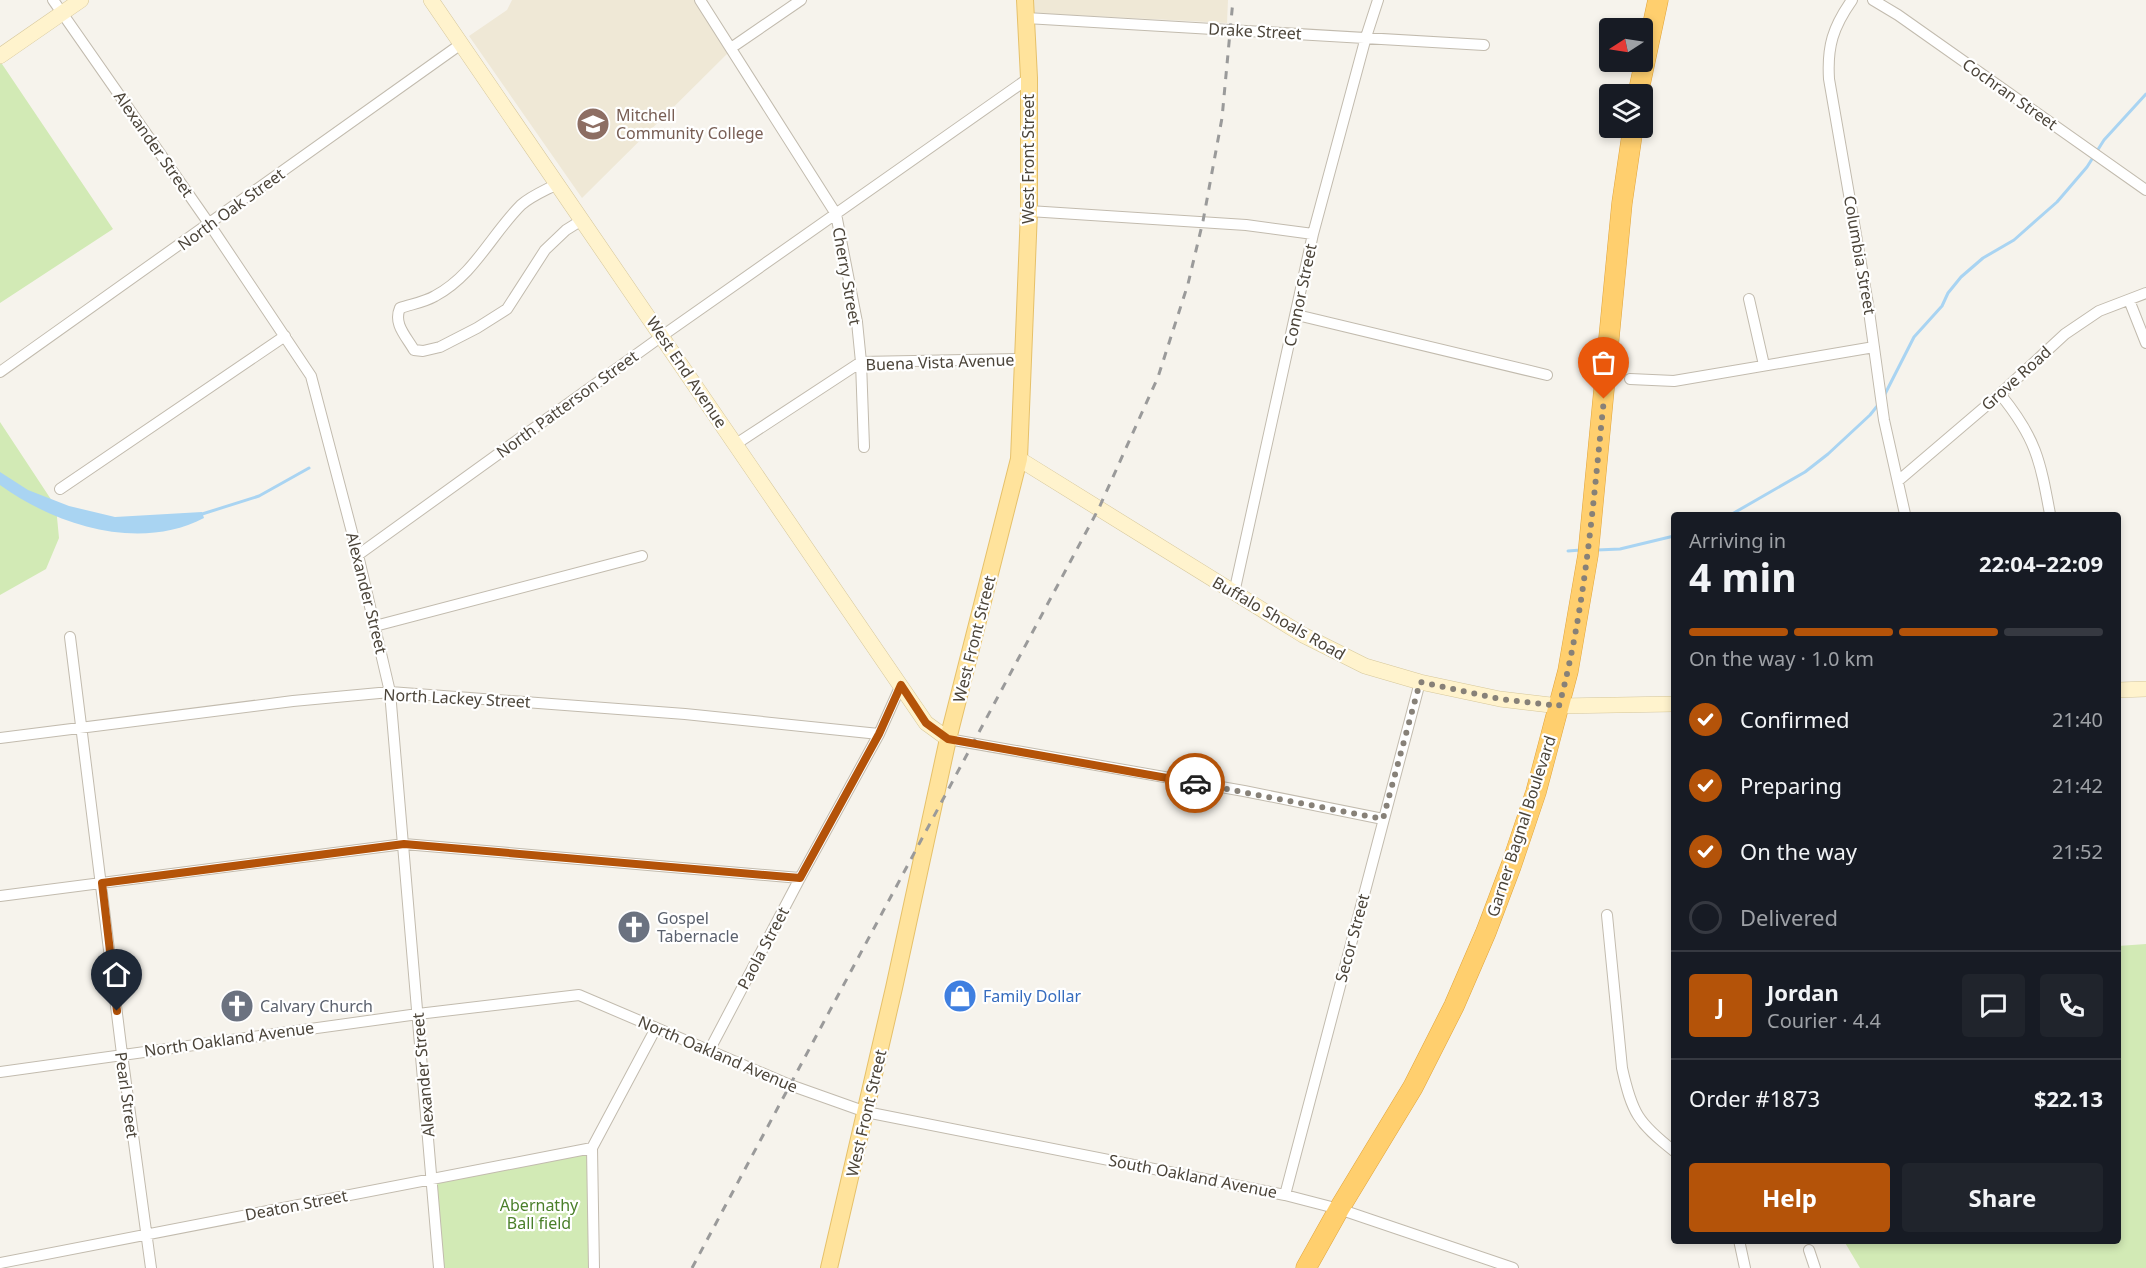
<!DOCTYPE html>
<html lang="en">
<head>
<meta charset="utf-8">
<style>
	:root { --surface:#171b24; --page:#20242c; --text:#f1f3f6; --muted:#9ea1a6; --line:#363941; --accent:#b45309 }
	body { margin:0; font-family:"Noto Sans",sans-serif; background:var(--page); color:var(--text); height:100vh; display:flex; flex-direction:column; font-size:22px; white-space:nowrap }
	* { box-sizing:border-box; margin:0 }
	p { font-size:20px; color:var(--muted) }
	.icon { flex:none; width:33px; height:33px; fill:none; stroke:currentColor; stroke-width:2; stroke-linecap:round; stroke-linejoin:round }
	.map { position:relative; flex:1; overflow:hidden }
	.sheet { position:absolute; left:1671px; top:512px; width:450px; height:732px; display:flex; flex-direction:column; background:var(--surface); border-radius:6px; box-shadow:0 3px 9px #0003 }
	.sheet>* { flex:none }
	.needle { width:39px; rotate:258deg }
	.buttons { position:absolute; left:1599px; top:18px; display:grid; gap:12px }
	.buttons a { display:grid; place-items:center; width:54px; height:54px; border-radius:6px; background:var(--surface); box-shadow:0 3px 9px #0003; font-size:30px }
	.pin { position:absolute; display:grid; place-items:center; width:51px; height:51px; color:#fff; margin:-62px -26px; border-radius:50% 50% 50% 0; rotate:-45deg; box-shadow:0 0 6px #0007 }
	.pin .icon { rotate:45deg }
	.courier { position:absolute; display:grid; place-items:center; width:60px; height:60px; margin:-30px; border:4px solid #b45309; border-radius:50%; background:#fff; color:#222; box-shadow:0 2px 8px #0007 }
	.head em { font-style:normal; font-weight:700 }
	.head div { display:flex; flex-direction:column-reverse }
	.head { display:flex; align-items:center; justify-content:space-between; height:102px; padding:0 18px }
	h1 { font-size:39px; font-weight:700; line-height:45px }
	.bar { display:grid; grid-template-columns:repeat(4,1fr); gap:9px 6px; align-content:center; height:72px; padding:0 18px }
	.bar i { height:8px; border-radius:4px; background:var(--line) }
	.bar .on { background:var(--accent) }
	.bar p { grid-column:span 4 }
	.line { display:flex; align-items:center; gap:15px; padding:0 18px; border-top:2px solid var(--line) }
	.line div { flex:1 }
	.round { display:grid; place-items:center; flex:none; width:63px; height:63px; border-radius:6px; background:var(--page) }
	ol { padding:0 18px; list-style:none }
	li { display:flex; align-items:center; gap:18px; height:66px }
	li p { margin-inline-start:auto }
	li .icon { padding:6px; border-radius:50%; background:var(--accent); color:#fff; stroke-width:4 }
	li:last-child { color:var(--muted) }
	li i { width:33px; height:33px; border:3px solid var(--line); border-radius:50% }
	.cta { display:flex; gap:12px; margin-top:auto; padding:12px 18px }
	.cta a { flex:1; height:69px; border-radius:6px; background:var(--accent); color:#fff; font-size:24px; font-weight:700; line-height:69px; text-align:center }
	.cta a+a { background:var(--page); color:var(--text) }
	.map>svg:first-child { display:block }
</style>
</head>
<body>
<div class="map">
<svg width="2146" height="1268" viewBox="0 0 2146 1268">
	<rect width="100%" height="100%" fill="#f6f3ec"/>
	<path fill="#efe8d6" d="M512 0H697L730 51 582 198 469 36 507 10Z
		M1033 0H1228L1227 23 1034 13Z"/>
	<path fill="#d2eab5" d="M0 61 113 229 0 303Z
		M0 422 56 507 59 538 46 569 0 595Z
		M2146 944V1268H1860L1844 1241 2118 1240V946Z
		M592 1148 594 1268H439L432 1179Z"/>
	<path fill="#a9d4f2" d="M0 472 28 490 69 506 115 517 202 512 204 518C139 552 55 525 0 485Z"/>
	<g fill="none" stroke-linecap="round" stroke-linejoin="round">
		<path stroke="#a9d4f2" stroke-width="3" d="M1885 394 1914 337 1942 306 1948 293 1961 277 1983 258 2014 240 2057 202 2087 167 2104 140 2146 94
			M1732 514 1805 472 1828 454 1870 415 1878 405
			M199 515 259 496 309 468
			M1597 550 1620 549 1674 536
			M1568 551 1581 550"/>
		<defs>
			<path id="street" d="M53 0 210 225 311 376 358 555 390 692 439 1268
				M700 0 836 214 857 322 861 362 864 447
				M1852 0C1833 27 1827 46 1829 79L1868 304 1884 420 1905 514
				M1873 0 1898 15 2146 190
				M1026 18 1484 45
				M731 48 801 0
				M557 184C546 190 531 196 521 205 491 235 474 275 435 296 425 302 412 304 400 308 393 324 406 336 414 350L423 351 440 347 477 328 507 309 545 250 566 230 582 220
				M1029 211 1246 225 1313 234
				M1749 299 1764 365
				M2129 300 2146 343
				M1297 315 1547 375
				M0 372 461 44
				M1630 379 1674 381 1874 347
				M2000 394C2036 438 2040 460 2050 514
				M736 444 861 362 1023 359
				M1898 481 2000 394 2065 334 2099 311 2146 293
				M60 489 285 336
				M358 555 662 336 1029 78
				M1234 593 1313 234 1366 37 1378 0
				M375 626 642 556
				M70 637 122 1054 151 1268
				M0 738 293 701 390 692 685 714 879 734
				M948 739 1244 791 1383 819
				M0 896 404 844 800 878
				M1607 915 1622 1068C1632 1113 1638 1123 1674 1151
				M709 1051 800 878 879 734 901 685
				M0 1072 418 1014 579 995 790 1085 866 1112 1285 1195 1339 1209 1513 1268
				M1285 1195 1420 682
				M1739 1240 1745 1268
				M1809 1250 1815 1268
				M0 1263 592 1148
				M594 1268 592 1148 656 1028"/>
			<path id="secondary" d="M431 0 926 723 948 739
				M0 56 81 0
				M1019 459 1303 635 1365 666 1420 682 1500 699 1559 706 1674 704
				M2118 690 2146 689"/>
			<path id="primary" d="M829 1268 894 988 948 739 1019 459 1029 211V78L1025 0"/>
			<path id="highway" d="M1638 94 1658 0
				M1306 1268 1339 1209 1413 1087 1454 1006 1486 932 1511 866 1536 792 1568 671 1588 555 1622 203 1633 128"/>
		</defs>
		<use href="#street" stroke="#c2bbae" stroke-width="12"/>
		<use href="#secondary" stroke="#d6c79b" stroke-width="16"/>
		<use href="#primary" stroke="#e6c16a" stroke-width="18"/>
		<use href="#highway" stroke="#e0a43c" stroke-width="21"/>
		<use href="#street" stroke="#fff" stroke-width="10"/>
		<use href="#secondary" stroke="#fff3cd" stroke-width="15"/>
		<use href="#primary" stroke="#ffe39c" stroke-width="16"/>
		<use href="#highway" stroke="#ffcf6e" stroke-width="20"/>
		<path stroke="#9a9a9a" stroke-width="3" stroke-dasharray="8 8" stroke-linecap="butt" d="M692 1268 1099 508 1158 377 1188 284 1203 221 1222 118 1233 0"/>
	</g>
	<g fill="none" stroke-linecap="round" stroke-linejoin="round">
		<path stroke="#878178" stroke-width="6" stroke-dasharray="0 10.8" d="M1195 783 1383 819 1420 682 1500 699 1559 706C1586 606 1593 502 1604 399"/>
		<path stroke="#b45309" stroke-width="8" d="M117 1011 102 883 404 844 800 878 879 734 901 685 926 723 948 739 1195 783"/>
	</g>
	<defs>
		<symbol id="university-disc" viewBox="-11 -11 22 22"><circle r="9.5" fill="#8d6e63" stroke="#fff"/><path d="M0-5L7-2L0 1L-7-2ZM-4 1L0 2.5L4 1V4Q0 6-4 4Z" fill="#fff"/></symbol>
		<symbol id="church-disc" viewBox="-11 -11 22 22"><circle r="9.5" fill="#6b7280" stroke="#fff"/><path d="M-1.2-6h2.4v3.5h3.3v2.4h-3.3V6h-2.4V-.1h-3.3v-2.4h3.3Z" fill="#fff"/></symbol>
		<symbol id="shop-disc" viewBox="-11 -11 22 22"><circle r="9.5" fill="#3f7fe0" stroke="#fff"/><path d="M-5-2.5h2.3a2.7 3.5 0 0 1 5.4 0H5L5.5 6h-11ZM-1.5-2.5h3a1.5 2.3 0 0 0-3 0Z" fill="#fff"/></symbol>
	</defs>
	<g fill-rule="evenodd">
		<use href="#university-disc" x="574" y="105" width="38" height="38"/>
		<use href="#church-disc" x="615" y="908" width="38" height="38"/>
		<use href="#shop-disc" x="941" y="977" width="38" height="38"/>
		<use href="#church-disc" x="218" y="987" width="38" height="38"/>
	</g>
	<g text-anchor="middle" dominant-baseline="central" stroke-width="4.5" stroke-linejoin="round" paint-order="stroke">
		<g font-size="16" fill="#4b4439" stroke="#fff">
			<text transform="translate(1255 31) rotate(3)">Drake Street</text>
			<text transform="translate(2010 94) rotate(35)">Cochran Street</text>
			<text transform="translate(154 144) rotate(55)">Alexander Street</text>
			<text transform="translate(1028 159) rotate(-90)">West Front Street</text>
			<text transform="translate(231 209) rotate(-36)">North Oak Street</text>
			<text transform="translate(1860 255) rotate(80)">Columbia Street</text>
			<text transform="translate(847 276) rotate(80)">Cherry Street</text>
			<text transform="translate(1300 295) rotate(-78)">Connor Street</text>
			<text transform="translate(940 362) rotate(-2)">Buena Vista Avenue</text>
			<text transform="translate(687 372) rotate(56)">West End Avenue</text>
			<text transform="translate(2016 378) rotate(-42)">Grove Road</text>
			<text transform="translate(567 404) rotate(-36)">North Patterson Street</text>
			<text transform="translate(367 593) rotate(76)">Alexander Street</text>
			<text transform="translate(1279 618) rotate(30)">Buffalo Shoals Road</text>
			<text transform="translate(974 639) rotate(-76)">West Front Street</text>
			<text transform="translate(457 698) rotate(3)">North Lackey Street</text>
			<text transform="translate(1521 826) rotate(-72)">Garner Bagnal Boulevard</text>
			<text transform="translate(1352 938) rotate(-75)">Secor Street</text>
			<text transform="translate(763 948) rotate(-62)">Paola Street</text>
			<text transform="translate(229 1039) rotate(-8)">North Oakland Avenue</text>
			<text transform="translate(718 1054) rotate(23)">North Oakland Avenue</text>
			<text transform="translate(423 1075) rotate(-95)">Alexander Street</text>
			<text transform="translate(127 1095) rotate(82)">Pearl Street</text>
			<text transform="translate(866 1113) rotate(-77)">West Front Street</text>
			<text transform="translate(1193 1176) rotate(11)">South Oakland Avenue</text>
			<text transform="translate(296 1205) rotate(-11)">Deaton Street</text>
		</g>
		<g font-size="16" fill="#785e54" stroke="#fff" text-anchor="start">
			<text x="616" y="115">Mitchell<tspan x="616" dy="18">Community College</tspan></text>
		</g>
		<g font-size="16" fill="#5b616d" stroke="#fff" text-anchor="start">
			<text x="657" y="918">Gospel<tspan x="657" dy="18">Tabernacle</tspan></text>
			<text x="260" y="1006">Calvary Church</text>
		</g>
		<g font-size="16" fill="#366cbe" stroke="#fff" text-anchor="start">
			<text x="983" y="996">Family Dollar</text>
		</g>
		<g font-size="16" fill="#4a7f2a" stroke="#fff">
			<text x="539" y="1205">Abernathy<tspan x="539" dy="18">Ball field</tspan></text>
		</g>
	</g>
</svg>
<div class="buttons">
<a><svg class="needle" viewBox="-14 -14 28 28"><path d="M0-13l5 13h-10z" fill="#e53935"/><path d="M0 13l5-13h-10z" fill="#9ea1a6"/></svg></a>
<a><svg class="icon" aria-label="layers" viewBox="0 0 24 24"><path d="M12 4l9 5-9 5-9-5zM3 14l9 5 9-5"/></svg></a>
</div>
<div class="pin" style="left:1604px;top:399px;background:#ea580c"><svg class="icon" aria-label="bag" viewBox="0 0 24 24"><path d="M5 8h14l-1 12H6zM9 8a3 3 0 0 1 6 0"/></svg></div>
<div class="pin" style="left:117px;top:1011px;background:#1f2937"><svg class="icon" aria-label="home" viewBox="0 0 24 24"><path d="M3 11l9-7 9 7M6 9v11h12V9"/></svg></div>
<div class="courier" style="left:1195px;top:783px"><svg class="icon" aria-label="car" viewBox="0 0 24 24"><path d="M5 17H2v-5l4-1 3-4h7l3 4 3 1v5h-3M9 17h6M6 11h13"/><circle cx="7" cy="17" r="2"/><circle cx="17" cy="17" r="2"/></svg></div>
<section class="sheet">
<div class="head"><div><h1>4 min</h1><p>Arriving in</p></div><em>22:04–22:09</em></div>
<div class="bar"><i class="on"></i><i class="on"></i><i class="on"></i><i></i><p>On the way · 1.0 km</p></div>
<ol>
<li><svg class="icon" aria-label="check" viewBox="0 0 24 24"><path d="M5 12l5 5 9-10"/></svg>Confirmed<p>21:40</p></li>
<li><svg class="icon" aria-label="check" viewBox="0 0 24 24"><path d="M5 12l5 5 9-10"/></svg>Preparing<p>21:42</p></li>
<li><svg class="icon" aria-label="check" viewBox="0 0 24 24"><path d="M5 12l5 5 9-10"/></svg>On the way<p>21:52</p></li>
<li><i></i>Delivered</li>
</ol>
<div class="line" style="height:108px"><b class="round" style="background:var(--accent);color:#fff">J</b><div><b>Jordan</b><p>Courier · 4.4</p></div><a class="round"><svg class="icon" aria-label="chat" viewBox="0 0 24 24"><path d="M4 5h16v11H9l-5 4z"/></svg></a><a class="round"><svg class="icon" aria-label="phone" viewBox="0 0 24 24"><path d="M5 4h4l2 5-3 2q2 4 5 5l2-3 5 2v4C11 20 4 13 5 4z"/></svg></a></div>
<div class="line" style="height:78px"><div>Order #1873</div><b>$22.13</b></div>
<div class="cta"><a>Help</a><a>Share</a></div>
</section>
</div>
</body>
</html>
